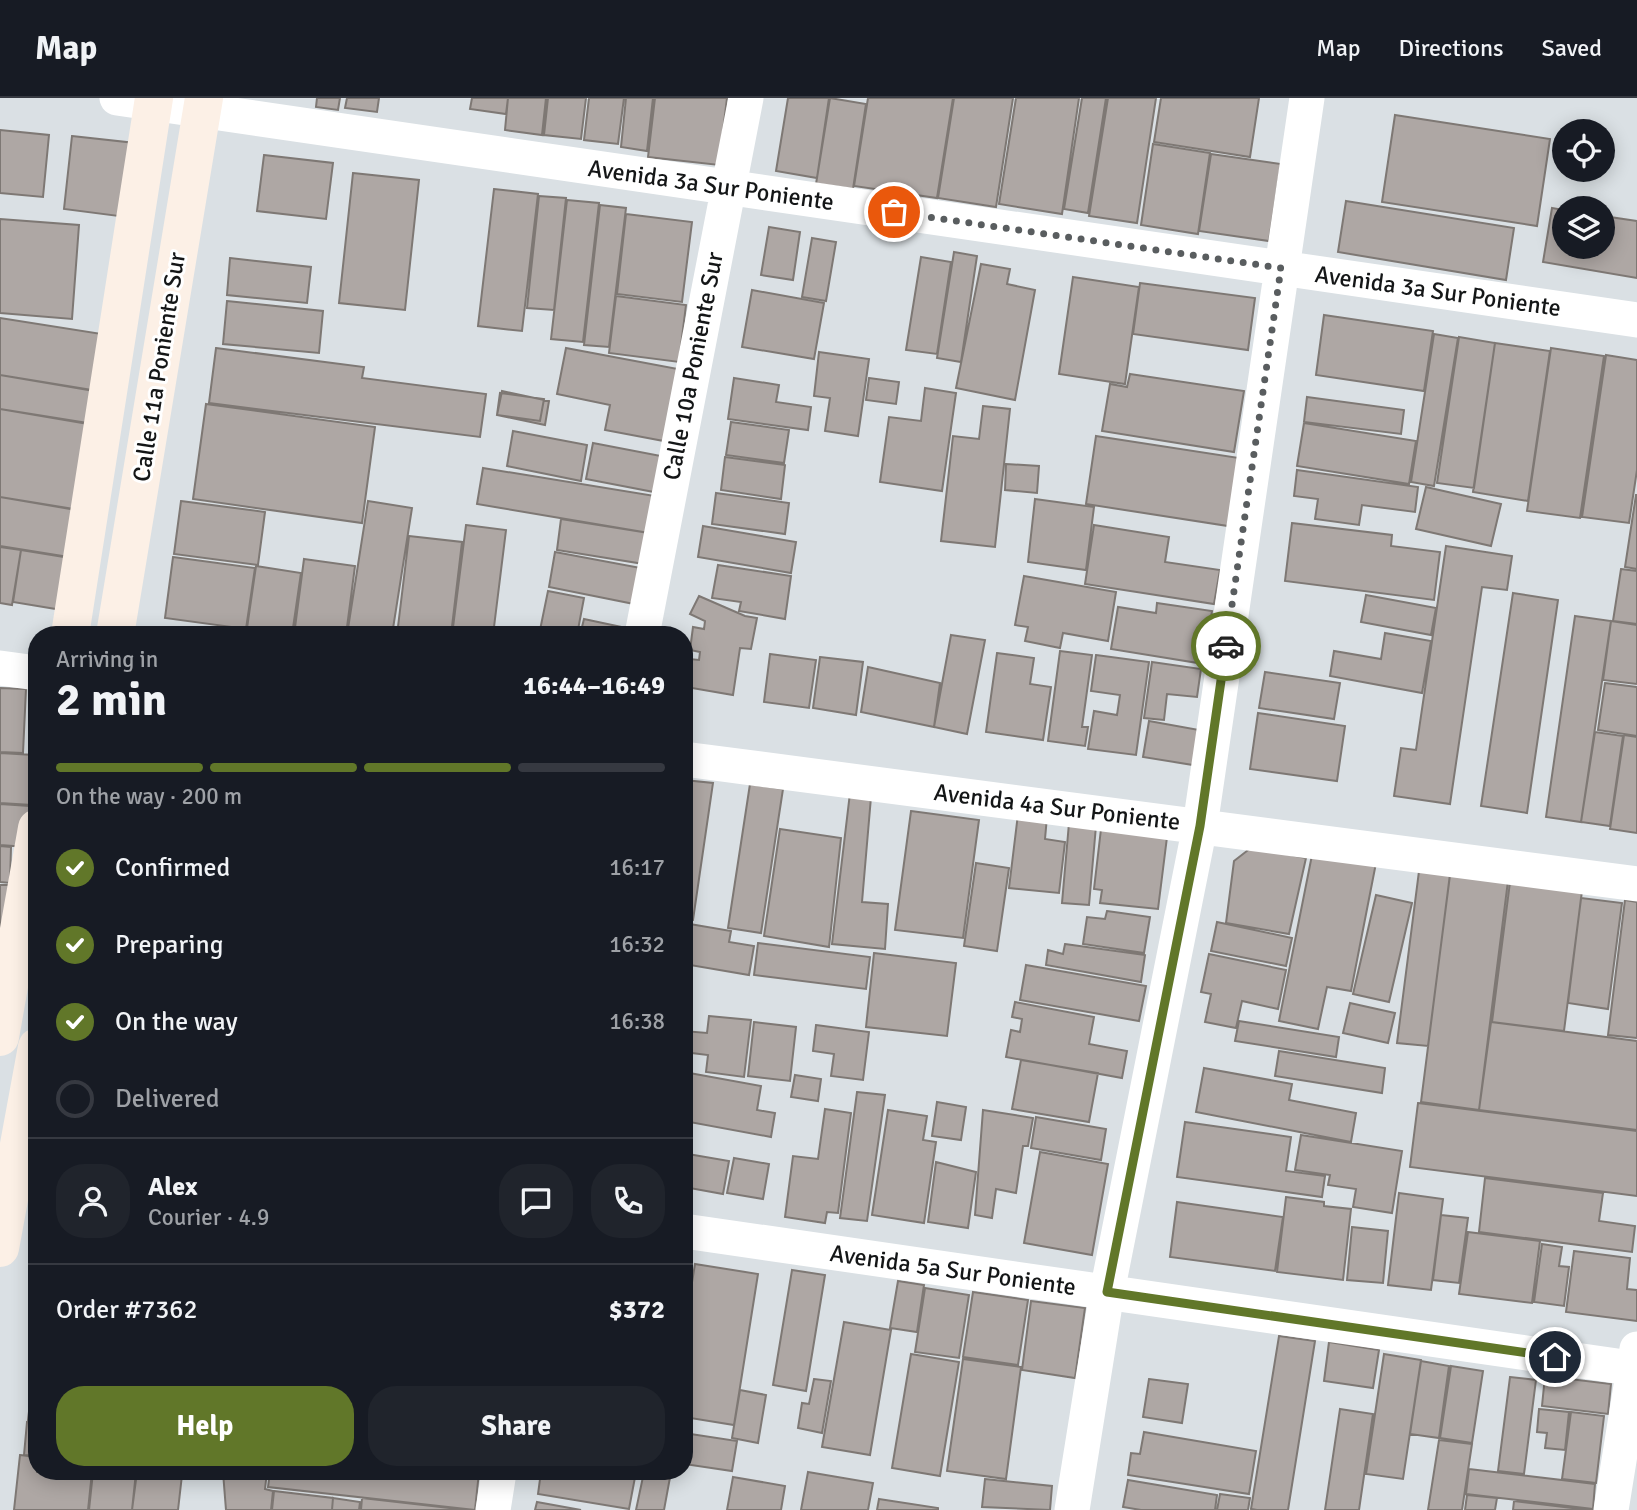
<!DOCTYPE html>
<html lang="en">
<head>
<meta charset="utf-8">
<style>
	:root { --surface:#171b24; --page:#20242c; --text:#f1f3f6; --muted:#9ea1a6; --line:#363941; --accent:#617729 }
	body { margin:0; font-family:Signika,sans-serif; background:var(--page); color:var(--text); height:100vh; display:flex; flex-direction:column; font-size:26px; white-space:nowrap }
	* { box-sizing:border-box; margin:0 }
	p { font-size:23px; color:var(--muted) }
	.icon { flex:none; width:38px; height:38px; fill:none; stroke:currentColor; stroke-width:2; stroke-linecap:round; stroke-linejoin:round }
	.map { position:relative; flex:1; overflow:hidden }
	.sheet { position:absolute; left:28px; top:528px; width:665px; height:854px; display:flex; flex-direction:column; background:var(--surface); border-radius:28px; box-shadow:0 4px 18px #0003 }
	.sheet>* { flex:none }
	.fabs { position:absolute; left:1552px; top:21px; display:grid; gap:14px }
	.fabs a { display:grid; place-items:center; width:63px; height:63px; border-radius:50%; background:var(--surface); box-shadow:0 4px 18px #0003; font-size:35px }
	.pin { position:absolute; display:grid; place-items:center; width:60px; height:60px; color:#fff; margin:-30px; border:4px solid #fff; border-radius:50%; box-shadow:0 2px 7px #0007 }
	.courier { position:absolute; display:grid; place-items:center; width:70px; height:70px; margin:-35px; border:5px solid #617729; border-radius:50%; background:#fff; color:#222; box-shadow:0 2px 9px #0007 }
	.head em { font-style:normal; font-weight:700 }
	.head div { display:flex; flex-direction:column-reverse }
	.head { display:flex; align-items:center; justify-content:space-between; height:119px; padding:0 28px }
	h1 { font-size:46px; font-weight:700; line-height:52px }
	.bar { display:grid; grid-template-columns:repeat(4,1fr); gap:10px 7px; align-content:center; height:84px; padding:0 28px }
	.bar i { height:9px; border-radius:5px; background:var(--line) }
	.bar .selected { background:var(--accent) }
	.bar p { grid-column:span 4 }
	.line { display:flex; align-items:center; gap:18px; padding:0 28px; border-top:2px solid var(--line) }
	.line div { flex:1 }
	.round { display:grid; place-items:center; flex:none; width:74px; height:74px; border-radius:28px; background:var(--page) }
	ol { padding:0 28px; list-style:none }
	li { display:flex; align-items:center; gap:21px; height:77px }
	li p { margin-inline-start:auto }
	li .icon { padding:7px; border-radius:50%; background:var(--accent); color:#fff; stroke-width:4 }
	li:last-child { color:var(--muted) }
	li i { width:38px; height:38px; border:4px solid var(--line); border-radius:50% }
	.action { display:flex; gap:14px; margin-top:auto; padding:14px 28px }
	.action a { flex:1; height:80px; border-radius:28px; background:var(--accent); color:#fff; font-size:28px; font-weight:700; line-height:80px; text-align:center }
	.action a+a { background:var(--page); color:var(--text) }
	header { display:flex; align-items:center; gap:42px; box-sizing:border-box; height:98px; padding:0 35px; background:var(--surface); border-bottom:2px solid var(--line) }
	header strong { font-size:33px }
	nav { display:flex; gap:38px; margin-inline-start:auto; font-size:24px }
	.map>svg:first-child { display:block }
</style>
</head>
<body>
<header>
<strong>Map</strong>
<nav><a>Map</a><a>Directions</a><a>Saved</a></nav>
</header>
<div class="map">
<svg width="1637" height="1412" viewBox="0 0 1637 1412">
	<rect width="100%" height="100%" fill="#dae0e4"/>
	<path fill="#aea7a4" stroke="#7e7874" stroke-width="2" d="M317 0H340L338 12 316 9Z
		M347 0H379L377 14 345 10Z
		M472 0H508L506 16 470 11Z
		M508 0H546L542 37 505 32Z
		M548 0H586L581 41 544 37Z
		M589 0H624L618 46 584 42Z
		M626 0H653L647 53 621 49Z
		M655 0H727L719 67 648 59Z
		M788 0H829L817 80 776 73Z
		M830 0 866 6 853 91 816 86Z
		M868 0H953L937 100 854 88Z
		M954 0H1013L996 109 938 100Z
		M1016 0H1079L1062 116 999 106Z
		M1082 0H1106L1088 115 1064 111Z
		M1108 0H1156L1137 125 1089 118Z
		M1161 0H1259L1250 59 1154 44Z
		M1395 17 1550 41 1537 128 1382 104Z
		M0 32 49 37 43 99 0 95Z
		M72 38 135 45 126 119 64 111Z
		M1153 46 1210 55 1198 136 1141 127Z
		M1211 56 1281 66 1269 143 1199 133Z
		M264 57 333 65 326 121 257 113Z
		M353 75 419 82 405 212 339 205Z
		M494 91 538 96 522 233 478 228Z
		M539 98 566 100 554 212 527 210Z
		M567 102 599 105 583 244 551 241Z
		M1346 103 1514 130 1506 182 1338 154Z
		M600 107 626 110 609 249 584 247Z
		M1552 110 1564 112V149H1603V118L1637 123V180L1543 164Z
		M626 116 692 124 682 204 617 196Z
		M0 121 79 127 72 221 0 215Z
		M769 129 800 134 793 182 761 177Z
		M812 140 836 144 826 203 802 199Z
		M954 154 977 158 961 264 937 260Z
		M921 159 951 164 937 256 906 252Z
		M230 160 311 169 307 205 227 197Z
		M981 166 1010 171 1007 186 1035 192 1015 302 956 290Z
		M1073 179 1139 189 1125 286 1059 276Z
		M1140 185 1255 200 1248 252 1133 236Z
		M752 192 824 205 814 261 742 249Z
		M616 198 686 207 679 264 609 255Z
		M227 203 323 213 319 255 223 246Z
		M1324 217 1433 233 1424 293 1316 277Z
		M0 220 108 237 98 293 0 277Z
		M1434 236 1458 240 1434 388 1411 384Z
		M1459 239 1495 245 1474 390 1437 385Z
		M1495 245 1550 253 1528 403 1473 394Z
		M216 250 364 269 362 280 486 296 480 339 209 305Z
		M566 250 683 272 669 344 605 332 610 307 557 296Z
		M1551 250 1604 258 1580 420 1527 413Z
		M819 254 869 261 858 338 825 333 830 300 814 298Z
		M1606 257 1637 262V372L1629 425 1582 419Z
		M1130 276 1244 293 1234 354 1102 333 1110 286 1127 289Z
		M0 277 106 295 100 327 0 311Z
		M734 280 779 287 776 304 811 309 808 332 728 321Z
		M869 280 899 284 896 306 866 302Z
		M925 290 956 295 942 393 880 384 889 319 921 323Z
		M502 293 549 303 545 327 497 317Z
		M500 295 544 301 540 323 497 317Z
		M1307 299 1404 312 1401 336 1304 324Z
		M206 306 375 329 362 425 193 401Z
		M983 308 1010 311 995 449 941 443 953 338 979 341Z
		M0 311 100 328 86 413 0 399Z
		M731 324 789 332 784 365 726 357Z
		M1304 325 1416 343 1409 386 1297 368Z
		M513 333 587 347 581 383 507 368Z
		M1096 338 1239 360 1228 428 1086 406Z
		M593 345 666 359 659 395 586 381Z
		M725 359 785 367 781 401 721 392Z
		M1006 366 1039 368 1037 395 1005 392Z
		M483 370 661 399 655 436 477 406Z
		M1297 372 1418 389 1415 414 1362 407 1359 427 1315 421 1318 401 1294 398Z
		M1426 389 1501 406 1491 448 1416 431Z
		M716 395 789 405 785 436 712 426Z
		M1636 397H1637V471L1625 469Z
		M0 399 82 413 75 460 0 448Z
		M1035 401 1094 409 1086 472 1028 464Z
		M181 403 265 414 258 467 174 456Z
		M368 403 412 410 392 537H347Z
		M561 421 655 436 650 467 557 452Z
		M1292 425 1392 437 1391 448 1440 454 1434 502 1285 483Z
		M466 427 506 432 493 537H452Z
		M1094 427 1169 439 1165 464 1220 472 1214 506 1085 486Z
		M703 428 796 444 791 475 698 459Z
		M409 438 462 444 451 537H397Z
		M1446 448 1512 458 1507 492 1482 489 1450 706 1394 698 1401 650 1416 652Z
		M0 449 21 452 12 507 0 505Z
		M21 452 70 460 62 512 13 504Z
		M555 454 646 471 639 507 549 489Z
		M173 459 255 470 246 531 165 520Z
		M304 461 355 468 346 537H294Z
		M718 467 791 478 785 521 739 513 741 504 712 500Z
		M256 468 301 475 292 537H246Z
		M1621 471 1637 473V526L1613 523Z
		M1024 478 1116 494 1108 543 1063 535 1060 550 1025 543 1028 529 1015 527Z
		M548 493 584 500 577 537H539Z
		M1513 495 1558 502 1527 715 1481 708Z
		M1366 497 1436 510 1431 537 1361 524Z
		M699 498 745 518 757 520 751 551 740 550 733 597 686 589 690 561 699 562 700 554 690 552 693 529 704 531 705 523 690 516Z
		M1157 505 1212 513 1204 566 1111 551 1118 509 1156 515Z
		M1575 518 1611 523 1581 724 1546 719Z
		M584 521 631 531 629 537H580Z
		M1611 523 1637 527V586L1603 582Z
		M1385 535 1431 543 1422 595 1330 578 1334 553 1381 561Z
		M951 537 985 542 967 636 934 629Z
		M1060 553 1092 557 1082 629H1088L1085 648 1048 643Z
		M997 555 1034 560 1030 586 1051 589 1043 642 986 634Z
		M770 556 816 562 809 610 764 604Z
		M1096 557 1149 564 1136 657 1088 651 1094 613 1117 617 1120 597 1091 593Z
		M820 559 863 564 856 617 813 610Z
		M1152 564 1201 571 1197 599 1167 596 1164 622 1144 620Z
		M868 569 940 585 934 629 861 614Z
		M1265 574 1340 585 1334 621 1259 610Z
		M1605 585 1637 589V638L1598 632Z
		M0 590 26 591 23 655 0 654Z
		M1258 615 1345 628 1337 683 1250 671Z
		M1149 623 1199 632 1193 667 1143 659Z
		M1595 634 1623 638 1610 728 1581 724Z
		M1624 637 1637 639V735L1610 731Z
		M0 655 34 657 32 707 0 705Z
		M684 682 713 685 693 822 684 821Z
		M750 686 783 691 761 835 728 830Z
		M850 695 871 699 862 804 888 806 885 851 832 846Z
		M0 706 30 708 27 749 0 747Z
		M911 713 979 722 963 840 895 832Z
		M1018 716 1047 719 1045 741 1065 744 1059 795 1009 790Z
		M1069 725 1096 728 1089 807 1062 805Z
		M780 731 841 740 829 849 764 838Z
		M1101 731 1167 739 1158 811 1100 805 1102 792 1094 791Z
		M0 748 11 749 10 785 0 784Z
		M1252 749 1306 760 1289 836 1226 825 1234 763Z
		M1313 752 1376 765 1351 893 1327 889 1318 931 1279 923Z
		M976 765 1009 770 997 853 964 848Z
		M1419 773 1450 777 1428 948 1397 945Z
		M1450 776 1508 783 1479 1012 1421 1004Z
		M1510 784 1582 793 1564 933 1492 924Z
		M0 787H11L0 840Z
		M1376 797 1412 805 1389 904 1353 896Z
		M1581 800 1622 805 1608 911 1568 905Z
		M1625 802 1637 804V940L1608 937Z
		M1107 813 1150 819 1144 855 1083 846 1087 819 1105 821Z
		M1217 824 1292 840 1286 868 1211 853Z
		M684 825 731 833 729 844 754 848 749 877 684 866Z
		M758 845 870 859 866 891 754 877Z
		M1065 846 1145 857 1141 884 1046 867 1048 852 1063 856Z
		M874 855 956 865 947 938 866 929Z
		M1209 856 1286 872 1278 911 1242 903 1236 930 1205 924 1211 896 1201 894Z
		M1026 867 1146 888 1139 923 1020 902Z
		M1015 904 1094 919 1089 946 1127 953 1122 980 1006 959 1011 932 1020 934 1022 921 1012 919Z
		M1350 905 1395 915 1388 945 1343 935Z
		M709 918 751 922 744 979 706 974 708 957 684 954V933L707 935Z
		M1239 923 1339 939 1336 959 1235 943Z
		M754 924 796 929 790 983 748 978Z
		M1491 924 1637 943V1032L1479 1012Z
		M816 927 869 934 863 982 831 978 834 956 813 953Z
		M1279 953 1385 970 1382 995 1275 978Z
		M1021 962 1098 975 1089 1024 1012 1011Z
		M1204 970 1292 986 1289 1002 1356 1015 1351 1044 1196 1014Z
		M684 974 761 988 757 1012 775 1015 771 1039 684 1023Z
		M795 977 821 981 818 1003 791 999Z
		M857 994 885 997 867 1123 840 1120Z
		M937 1004 966 1009 961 1042 932 1038Z
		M1418 1005 1637 1033V1098L1410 1069Z
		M825 1011 851 1015 838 1115 827 1114 825 1125 785 1119 793 1058 818 1061Z
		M888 1012 927 1018 923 1042 936 1044 924 1125 872 1117Z
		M983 1012 1033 1020 1028 1048H1023L1016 1095 996 1091 992 1120 975 1117Z
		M1036 1019 1106 1031 1101 1062 1031 1050Z
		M1185 1024 1291 1039 1286 1073 1325 1078 1322 1099 1177 1079Z
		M1301 1037 1402 1053 1392 1115 1353 1109 1356 1091 1328 1087 1330 1077 1295 1072Z
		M1040 1054 1108 1066 1092 1157 1024 1145Z
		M688 1056 729 1063 723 1096 684 1089Z
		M734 1060 769 1066 763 1101 727 1095Z
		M936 1064 976 1074 968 1130 928 1124Z
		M1485 1080 1603 1095 1599 1123 1635 1128 1632 1154 1479 1134Z
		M1399 1095 1443 1101 1431 1192 1388 1187Z
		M1286 1099 1324 1104V1108L1351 1111 1343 1182 1277 1174Z
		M1177 1104 1283 1119 1275 1173 1170 1159Z
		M1441 1117 1468 1120 1459 1185 1433 1182Z
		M1352 1129 1388 1133 1383 1185 1347 1182Z
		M1468 1134 1540 1143 1532 1205 1459 1196Z
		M1542 1146 1562 1149 1559 1168 1569 1169 1564 1208 1534 1204Z
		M1574 1153 1630 1160 1627 1191 1637 1192V1223L1566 1214Z
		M695 1166 758 1176 734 1327 684 1319V1233Z
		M792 1172 825 1177 806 1293 773 1287Z
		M898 1183 924 1187 917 1234 890 1230Z
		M925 1190 969 1197 959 1260 915 1254Z
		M973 1194 1028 1202 1018 1267 963 1259Z
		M1031 1203 1085 1210 1075 1280 1022 1272Z
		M844 1224 891 1232 870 1357 822 1349Z
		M1279 1238 1315 1243 1288 1412H1257L1251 1411Z
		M1329 1244 1379 1252 1373 1290 1324 1283Z
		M37 1245V1323L28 1322Z
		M911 1256 959 1264 940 1378 892 1370Z
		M1384 1256 1421 1262 1403 1381 1366 1376Z
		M963 1261 1021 1269 1006 1381 947 1373Z
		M1421 1263 1449 1268 1439 1340 1410 1336Z
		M1451 1268 1483 1273 1472 1345 1440 1340Z
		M1545 1278 1611 1286 1608 1316 1542 1308Z
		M1510 1279 1536 1282 1524 1376 1498 1373Z
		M814 1281 831 1283 822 1335 798 1330 802 1305 809 1306Z
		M1149 1281 1188 1286 1182 1325 1143 1319Z
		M740 1292 766 1297 758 1345 732 1340Z
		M1340 1311 1373 1316 1359 1412H1325Z
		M1539 1311 1569 1314 1565 1352 1545 1350 1547 1335 1537 1334Z
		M1571 1314 1604 1318 1596 1385 1562 1381Z
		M27 1324 37 1325V1358L24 1357Z
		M1144 1334 1256 1353 1249 1396 1128 1377 1131 1355 1140 1356Z
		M684 1335 737 1343 732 1373 684 1366Z
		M1439 1342 1472 1346 1462 1412H1428Z
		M20 1357 37 1359V1374H92L88 1412H14Z
		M1469 1371 1595 1386 1593 1411 1466 1396Z
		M93 1374H136L132 1412H89Z
		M137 1374 182 1377 178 1412H132Z
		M223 1374H267L265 1391 273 1393 271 1412H226Z
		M270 1374H479L475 1412 268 1389Z
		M541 1374H636L629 1411 538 1396Z
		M644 1374H671L664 1412H636Z
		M808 1374 873 1385 868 1412H801Z
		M733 1379 785 1388 781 1412H727Z
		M985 1381 1052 1388 1050 1412 982 1409Z
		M1128 1382 1217 1397 1215 1412H1141L1123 1409Z
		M274 1393 333 1400 332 1412H272Z
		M1220 1396 1250 1400 1248 1412H1217Z
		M1467 1397 1497 1400 1495 1412H1465Z
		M333 1400 360 1404 359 1412H332Z
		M362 1400 467 1412H361Z
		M879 1401 938 1410V1412H877Z
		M1514 1403 1589 1412H1513Z
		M537 1404 581 1412H535Z"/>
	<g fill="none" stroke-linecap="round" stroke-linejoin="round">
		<path stroke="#fff" stroke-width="35" d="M117 0 1637 222
			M642 537 746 0
			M0 570 37 575
			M684 661 1637 786
			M684 1133 1637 1271
			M493 1412 499 1374
			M1072 1412 1107 1194 1200 728 1307 0
			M1611 1412 1637 1251"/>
		<path stroke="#fcf0e6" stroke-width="38" d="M70 537 154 0
			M115 537 204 0
			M0 939 37 730
			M0 1150 37 949"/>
	</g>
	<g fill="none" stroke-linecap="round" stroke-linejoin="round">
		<path stroke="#595d5f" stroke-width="7" stroke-dasharray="0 12.6" d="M894 114 1281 170 1226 548"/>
		<path stroke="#617729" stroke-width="9" d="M1226 548 1200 728 1107 1194 1555 1259"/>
	</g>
	<g text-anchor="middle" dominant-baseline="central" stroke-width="6" stroke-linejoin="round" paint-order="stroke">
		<g font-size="24" fill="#141617" stroke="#fff">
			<text transform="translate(711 87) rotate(8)">Avenida 3a Sur Poniente</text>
			<text transform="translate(1438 193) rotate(8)">Avenida 3a Sur Poniente</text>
			<text transform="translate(693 268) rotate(-79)">Calle 10a Poniente Sur</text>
			<text transform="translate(159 269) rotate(-81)">Calle 11a Poniente Sur</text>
			<text transform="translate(1057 709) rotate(7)">Avenida 4a Sur Poniente</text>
			<text transform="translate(953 1172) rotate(8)">Avenida 5a Sur Poniente</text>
		</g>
	</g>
</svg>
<div class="fabs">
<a><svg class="icon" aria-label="locate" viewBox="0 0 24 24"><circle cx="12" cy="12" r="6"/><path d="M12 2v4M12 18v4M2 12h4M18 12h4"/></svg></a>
<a><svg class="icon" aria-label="layers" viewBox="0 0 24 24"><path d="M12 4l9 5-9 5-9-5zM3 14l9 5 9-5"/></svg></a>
</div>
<div class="pin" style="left:894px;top:114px;background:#ea580c"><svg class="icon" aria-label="bag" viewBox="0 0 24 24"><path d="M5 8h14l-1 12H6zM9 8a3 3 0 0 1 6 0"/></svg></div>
<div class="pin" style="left:1555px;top:1259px;background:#1f2937"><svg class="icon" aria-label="home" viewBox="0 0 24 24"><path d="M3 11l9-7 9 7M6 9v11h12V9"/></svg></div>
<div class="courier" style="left:1226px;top:548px"><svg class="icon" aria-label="car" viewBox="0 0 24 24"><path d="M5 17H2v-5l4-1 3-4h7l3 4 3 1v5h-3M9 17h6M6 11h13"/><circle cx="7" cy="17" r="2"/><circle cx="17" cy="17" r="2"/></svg></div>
<section class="sheet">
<div class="head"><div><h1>2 min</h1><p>Arriving in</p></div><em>16:44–16:49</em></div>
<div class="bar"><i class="selected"></i><i class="selected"></i><i class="selected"></i><i></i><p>On the way · 200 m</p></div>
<ol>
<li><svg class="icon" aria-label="check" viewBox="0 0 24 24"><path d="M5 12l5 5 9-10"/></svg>Confirmed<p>16:17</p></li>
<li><svg class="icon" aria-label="check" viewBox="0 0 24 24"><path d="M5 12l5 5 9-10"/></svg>Preparing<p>16:32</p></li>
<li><svg class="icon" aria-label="check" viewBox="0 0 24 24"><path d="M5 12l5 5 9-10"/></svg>On the way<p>16:38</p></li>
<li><i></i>Delivered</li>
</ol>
<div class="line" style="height:126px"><a class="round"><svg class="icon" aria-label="person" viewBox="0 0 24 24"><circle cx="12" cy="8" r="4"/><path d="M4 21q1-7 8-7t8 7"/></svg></a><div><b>Alex</b><p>Courier · 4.9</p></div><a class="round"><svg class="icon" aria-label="chat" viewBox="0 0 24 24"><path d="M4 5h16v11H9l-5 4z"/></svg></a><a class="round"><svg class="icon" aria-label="phone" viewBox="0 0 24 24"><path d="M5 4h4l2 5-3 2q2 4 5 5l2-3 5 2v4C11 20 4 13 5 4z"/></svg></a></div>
<div class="line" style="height:91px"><div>Order #7362</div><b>$372</b></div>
<div class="action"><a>Help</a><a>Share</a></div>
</section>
</div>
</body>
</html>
